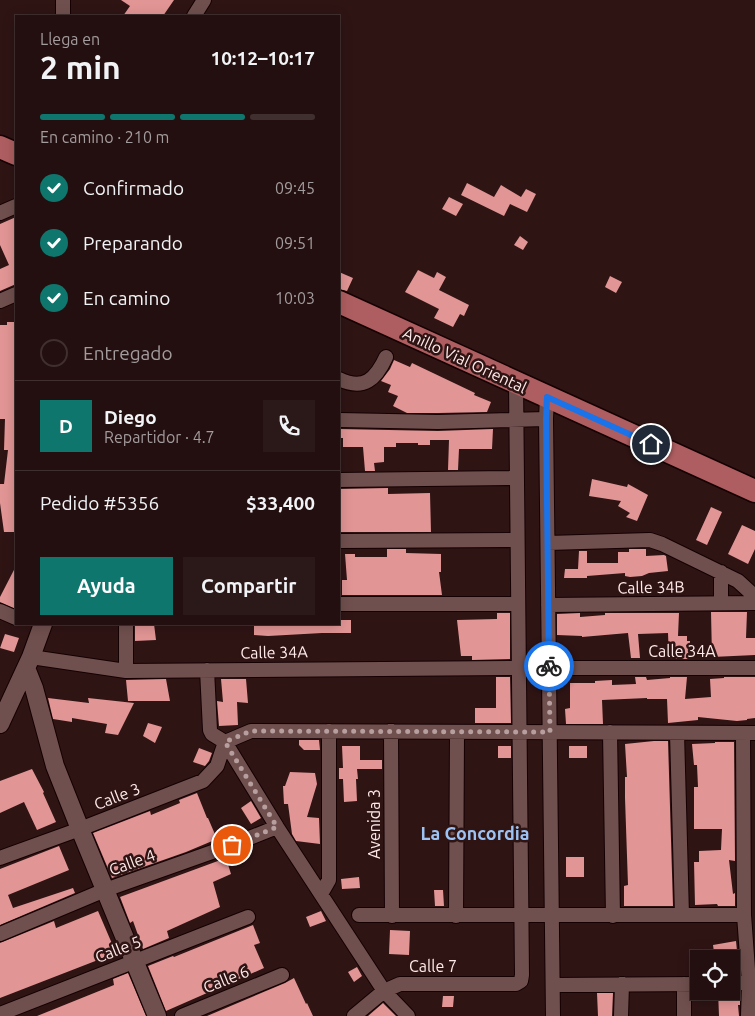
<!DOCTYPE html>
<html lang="es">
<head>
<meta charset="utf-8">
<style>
	:root { --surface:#230f0f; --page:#2b1818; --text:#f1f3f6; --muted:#a39c9e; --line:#402f2f; --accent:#0f766e }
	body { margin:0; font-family:Ubuntu,sans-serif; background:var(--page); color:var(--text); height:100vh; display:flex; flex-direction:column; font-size:19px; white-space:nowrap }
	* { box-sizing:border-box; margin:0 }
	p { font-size:16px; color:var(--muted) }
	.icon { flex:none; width:28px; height:28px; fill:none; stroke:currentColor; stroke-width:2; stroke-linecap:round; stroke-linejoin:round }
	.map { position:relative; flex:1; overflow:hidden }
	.details { position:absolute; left:15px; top:15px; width:325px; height:610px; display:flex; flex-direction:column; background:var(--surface); border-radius:0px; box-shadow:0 2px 12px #0003,0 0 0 1px var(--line) }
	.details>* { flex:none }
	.buttons { position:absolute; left:690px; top:950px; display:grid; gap:10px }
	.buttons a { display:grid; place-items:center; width:50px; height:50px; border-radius:0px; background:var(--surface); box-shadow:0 2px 12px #0003,0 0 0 1px var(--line); font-size:25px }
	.pin { position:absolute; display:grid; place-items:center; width:42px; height:42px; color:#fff; margin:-21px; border:2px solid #fff; border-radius:50%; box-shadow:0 1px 5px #0007 }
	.courier { position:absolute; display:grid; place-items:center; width:50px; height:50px; margin:-25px; border:4px solid #1a73e8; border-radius:50%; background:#fff; color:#222; box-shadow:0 1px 6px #0007 }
	.head em { font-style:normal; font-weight:700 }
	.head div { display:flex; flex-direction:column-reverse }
	.head { display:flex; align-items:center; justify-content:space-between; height:85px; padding:0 25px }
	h1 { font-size:32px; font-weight:700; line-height:38px }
	.bar { display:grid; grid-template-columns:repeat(4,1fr); gap:8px 5px; align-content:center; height:60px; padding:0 25px }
	.bar i { height:6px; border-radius:4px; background:var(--line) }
	.bar .selected { background:var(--accent) }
	.bar p { grid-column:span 4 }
	.line { display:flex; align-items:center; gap:12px; padding:0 25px; border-top:1px solid var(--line) }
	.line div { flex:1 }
	.round { display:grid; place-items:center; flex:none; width:52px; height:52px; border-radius:0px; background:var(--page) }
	ol { padding:0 25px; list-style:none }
	li { display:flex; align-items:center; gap:15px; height:55px }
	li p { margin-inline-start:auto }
	li .icon { padding:5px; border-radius:50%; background:var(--accent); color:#fff; stroke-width:4 }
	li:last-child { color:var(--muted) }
	li i { width:28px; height:28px; border:2px solid var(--line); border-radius:50% }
	.cta { display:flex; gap:10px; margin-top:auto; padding:10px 25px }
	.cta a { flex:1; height:58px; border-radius:0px; background:var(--accent); color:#fff; font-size:20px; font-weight:700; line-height:58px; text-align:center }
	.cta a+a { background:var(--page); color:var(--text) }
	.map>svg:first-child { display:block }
</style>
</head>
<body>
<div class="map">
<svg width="755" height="1016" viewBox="0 0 755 1016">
	<rect width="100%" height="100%" fill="#2f1414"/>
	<path fill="#e29595" d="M121 0H174L163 16H123L130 6Z
		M467 183 494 197 501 185 521 197 526 189 536 194 527 212 510 204 504 216 461 195Z
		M449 197 463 204 456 216 442 209Z
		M16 217V284L0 291V269L9 265 0 245V224Z
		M520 236 528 242 523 250 514 245Z
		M418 270 434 278 437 272 446 277 439 290 469 305 464 316 460 314 453 327 434 318 439 309 405 292Z
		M339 272 353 278 347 291 339 289Z
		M610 276 622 282 616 293 605 287Z
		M7 322H16V532H4L0 503V484H4L8 450H4L5 419H0V325H7Z
		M394 360 410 367 412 363 475 393 474 395 491 402 487 412 438 413H407L393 406 398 396 388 392 391 385 381 381 390 369Z
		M339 429 438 431 493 429 492 449H459L458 470H448L449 440H430V445H418V443H396V447H384V462L374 463 375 471H365L363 447H343V438H339Z
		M592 479 627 487 628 484 648 495 637 521 626 517 630 513 618 506 621 501 589 496Z
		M388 488V494L430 493 431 532H339V489Z
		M711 507 722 512 707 545 696 540Z
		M742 525 755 531V549L748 564 728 554Z
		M387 549H406V553L441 554V572H439L442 595H342V580H347L345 554H355V557H387Z
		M629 549H646V556L664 555 666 556 668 571 649 573 642 576 630 577 625 576V573L587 576V578H564L565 569H578L579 551H587V563H618V552H629Z
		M16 566V609L0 602V597Z
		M711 612H747L746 638H755V655L712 657Z
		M497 613H510V659L472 660V656H461L457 620 497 619Z
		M580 613V617L605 615V613H679L678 636H687V641H690V659H669L668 633 638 634 640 658H631L628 633 582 637V636L557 635V614Z
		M339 620H351V633H322L268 636 254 635V624H339Z
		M135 624H154L156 640 135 641Z
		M5 634 19 638 14 652 0 648Z
		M496 677H510L511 723H475V708H496Z
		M635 677H646L647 680 670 678V677H687L685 699 711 697 710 679 724 678V677H755V718L747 719V720L737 721 698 717V720L668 723 667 699H647V698L602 700 603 724H566L565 709 570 708V683H595V681L612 680V685L636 684Z
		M166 679 170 701H128L126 680Z
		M221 679H246L248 703 237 702 238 725 219 726 217 701 223 702Z
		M48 698 89 703 88 698 134 703 118 735 105 733 107 724 72 718V722L53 719Z
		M148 723 162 727 155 743 143 736Z
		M299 740H319L320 750H304L299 745Z
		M654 741H668L673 906H624V886L628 885 625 798V777H627L625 744Z
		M715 742H734L735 861 729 860 733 894 735 893V906H718L717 904 695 905 694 862H699V851L721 850 722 829H694V787H698L697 765H694L692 744 715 743Z
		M342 746H360V760H382V769H357L358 779H356L357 801 344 802 343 779H339V768H343Z
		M498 746H511V758H498Z
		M569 746H587V758H569Z
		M199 748 212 753 209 761 205 766 193 762Z
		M32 769 44 792 43 793 56 822 37 830 24 802 0 813V781Z
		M290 772 315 773 317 784 307 817 319 818 320 844 296 841 292 834 288 804H284L283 786H285Z
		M197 793 207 818H208L217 839 186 852 112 878 93 833 150 811 151 815 180 803 179 800Z
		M251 801 261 818 251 824 241 808Z
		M59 846 69 870 8 895 13 908 73 888 75 893 0 925V869Z
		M566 857H584V877H566Z
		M226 858 231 874 213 882 220 907 167 931 169 938 143 949 133 921 130 923 120 897Z
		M359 877 360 888 342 889 341 879Z
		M434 890H443L444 906H435Z
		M98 911 116 953 0 998V943L54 921 56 928Z
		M321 911 326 921 310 927 306 917Z
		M253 925 260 943 254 945 264 968 166 1011 148 966 173 956 174 957Z
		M390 930 410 931 409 955 389 954Z
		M736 941 739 971 731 972V959H715L713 945Z
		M357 967 362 976 354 982 348 972Z
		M128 973 146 1016H37L114 985 113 979Z
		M294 978 306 1004 307 1003 313 1016H207L285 983Z
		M718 991 740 992V1005H738L739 1016H719Z
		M597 993H613L612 1016H598Z
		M443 996H454L453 1007H442Z
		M383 1003 396 1016H368Z"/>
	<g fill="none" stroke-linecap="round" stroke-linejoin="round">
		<defs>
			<path id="minor" d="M63 16V0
				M194 16 204 0
				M0 213 16 206
				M0 301 16 294
				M339 379C364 391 376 379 386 357
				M547 397 546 419 553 1016
				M339 420 438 422 546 419
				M339 480 516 478
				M339 541 517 540
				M548 543 650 540 662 544 738 581 750 592 755 601
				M721 603V572
				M339 604H518
				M548 605 755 603
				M0 611 16 618
				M31 657 126 671 518 668
				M549 668H755
				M207 670 210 730 212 734 225 742 277 827 384 991 408 1016
				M126 671V624
				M391 731 392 916
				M610 732 613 916
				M677 733 682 915
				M743 733 744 915 749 983 748 1016
				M0 858 80 829 203 781 217 766 225 742 251 731 755 733
				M321 894 329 880V731
				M359 915H744
				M456 916 457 732
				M0 934 105 890 232 845 277 827
				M731 983H755
				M553 985 699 984
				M0 1014 248 917
				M182 1016 282 975
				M354 1016 384 991 400 984H516L521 981 522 975 516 383
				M621 1016 622 984
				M684 1016V984"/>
			<path id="tertiary" d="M26 668 34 688 55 766 80 829 157 1016
				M0 724 31 657 43 624"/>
			<path id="trunk" d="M0 147 16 154
				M339 302 755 491"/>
		</defs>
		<use href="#minor" stroke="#150102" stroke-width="16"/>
		<use href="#tertiary" stroke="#150102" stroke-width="20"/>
		<use href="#trunk" stroke="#150102" stroke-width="25"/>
		<use href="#minor" stroke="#70504f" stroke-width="14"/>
		<use href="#tertiary" stroke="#70504f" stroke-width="18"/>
		<use href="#trunk" stroke="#ae5e60" stroke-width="22"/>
	</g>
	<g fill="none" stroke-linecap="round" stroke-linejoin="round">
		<path stroke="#b69f9e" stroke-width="5" stroke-dasharray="0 9" d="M232 845 277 827 225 742 251 731 550 732 549 666"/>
		<path stroke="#1a73e8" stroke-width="6" d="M549 666 546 419 547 397 651 444"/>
	</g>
	<g text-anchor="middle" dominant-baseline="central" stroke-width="5" stroke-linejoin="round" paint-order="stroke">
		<g font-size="16" fill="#feeae9" stroke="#2f1414">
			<text transform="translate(465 360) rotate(25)">Anillo Vial Oriental</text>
			<text transform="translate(651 587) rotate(-1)">Calle 34B</text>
			<text x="682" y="651">Calle 34A</text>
			<text transform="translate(274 652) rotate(-1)">Calle 34A</text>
			<text transform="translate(117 796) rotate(-21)">Calle 3</text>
			<text transform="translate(374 824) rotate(-90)">Avenida 3</text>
			<text transform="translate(132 862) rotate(-20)">Calle 4</text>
			<text transform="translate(118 949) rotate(-21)">Calle 5</text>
			<text x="433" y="966">Calle 7</text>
			<text transform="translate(226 979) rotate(-22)">Calle 6</text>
		</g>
		<g font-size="18" font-weight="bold" fill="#9cc3f3" stroke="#2f1414">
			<text x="475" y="833">La Concordia</text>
		</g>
	</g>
</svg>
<div class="buttons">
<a><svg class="icon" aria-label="locate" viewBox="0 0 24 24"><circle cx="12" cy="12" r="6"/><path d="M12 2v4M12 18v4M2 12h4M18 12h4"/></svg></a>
</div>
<div class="pin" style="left:232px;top:845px;background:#ea580c"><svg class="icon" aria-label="bag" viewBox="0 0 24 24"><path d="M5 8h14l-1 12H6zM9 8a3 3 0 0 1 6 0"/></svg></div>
<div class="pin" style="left:651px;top:444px;background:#1f2937"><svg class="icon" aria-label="home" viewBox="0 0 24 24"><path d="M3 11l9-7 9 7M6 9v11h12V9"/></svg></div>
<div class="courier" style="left:549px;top:666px"><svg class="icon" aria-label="bike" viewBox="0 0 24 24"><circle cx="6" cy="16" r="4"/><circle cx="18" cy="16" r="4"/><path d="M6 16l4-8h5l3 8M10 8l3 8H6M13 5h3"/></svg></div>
<section class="details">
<div class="head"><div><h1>2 min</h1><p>Llega en</p></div><em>10:12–10:17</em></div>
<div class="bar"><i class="selected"></i><i class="selected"></i><i class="selected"></i><i></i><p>En camino · 210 m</p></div>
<ol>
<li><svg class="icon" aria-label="check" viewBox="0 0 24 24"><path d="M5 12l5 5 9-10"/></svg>Confirmado<p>09:45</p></li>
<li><svg class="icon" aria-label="check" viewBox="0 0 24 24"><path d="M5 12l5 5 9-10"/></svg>Preparando<p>09:51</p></li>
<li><svg class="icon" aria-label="check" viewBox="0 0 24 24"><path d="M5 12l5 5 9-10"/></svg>En camino<p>10:03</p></li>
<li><i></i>Entregado</li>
</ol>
<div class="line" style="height:90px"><b class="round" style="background:var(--accent);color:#fff">D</b><div><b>Diego</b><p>Repartidor · 4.7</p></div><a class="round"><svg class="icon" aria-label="phone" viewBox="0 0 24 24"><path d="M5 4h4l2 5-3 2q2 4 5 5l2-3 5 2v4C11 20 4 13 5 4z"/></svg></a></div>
<div class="line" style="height:65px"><div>Pedido #5356</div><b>$33,400</b></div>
<div class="cta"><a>Ayuda</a><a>Compartir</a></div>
</section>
</div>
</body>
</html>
